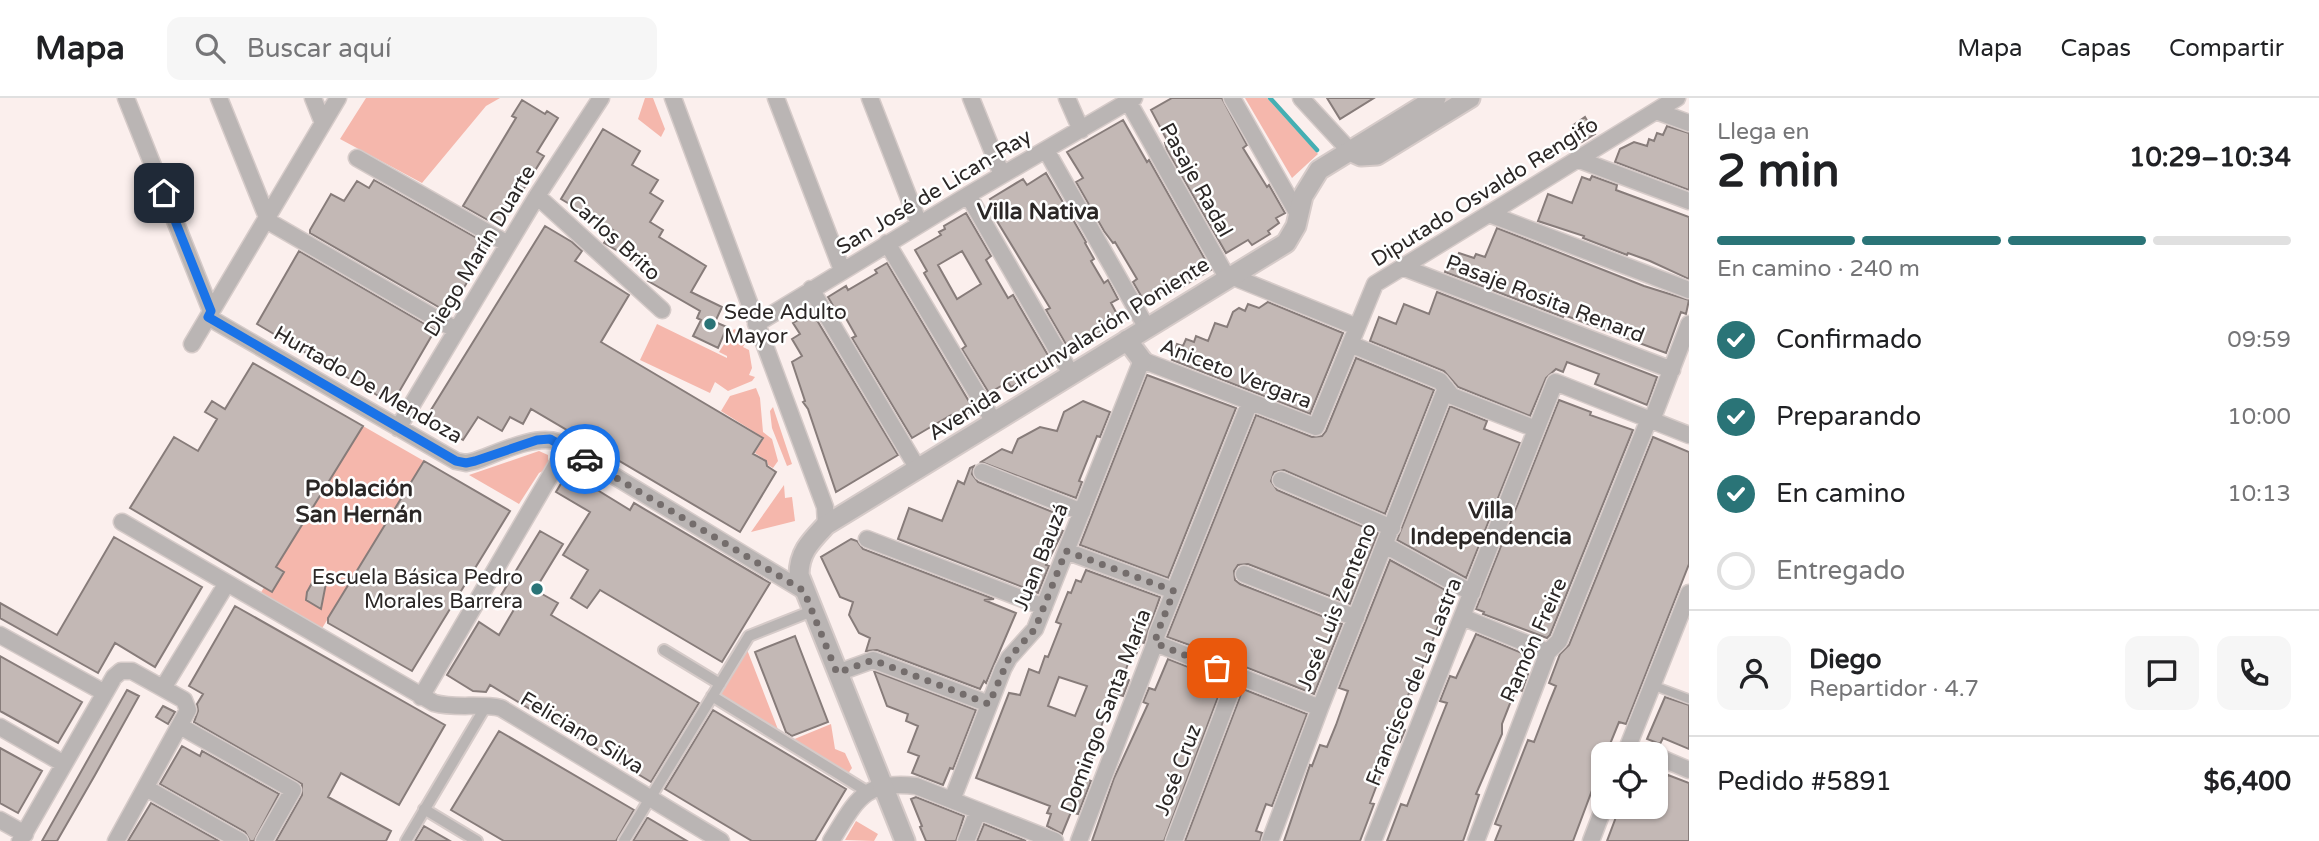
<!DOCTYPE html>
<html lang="es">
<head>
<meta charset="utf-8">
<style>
	:root { --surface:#fff; --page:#f6f6f6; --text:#202124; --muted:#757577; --line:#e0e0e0; --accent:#2a7477 }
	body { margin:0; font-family:"Varela Round",sans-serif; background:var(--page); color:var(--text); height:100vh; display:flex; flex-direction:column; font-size:26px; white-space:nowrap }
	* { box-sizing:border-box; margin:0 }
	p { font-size:23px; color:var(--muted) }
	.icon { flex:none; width:38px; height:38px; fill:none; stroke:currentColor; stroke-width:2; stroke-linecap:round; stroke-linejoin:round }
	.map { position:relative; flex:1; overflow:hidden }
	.sheet { display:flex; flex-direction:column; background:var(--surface); width:630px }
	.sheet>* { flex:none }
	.tools { position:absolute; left:1591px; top:644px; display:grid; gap:14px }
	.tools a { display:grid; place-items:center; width:77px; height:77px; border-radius:14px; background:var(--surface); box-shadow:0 2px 5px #0004; font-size:35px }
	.pin { position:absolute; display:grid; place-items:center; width:60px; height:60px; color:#fff; margin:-30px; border-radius:14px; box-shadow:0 4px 10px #0006 }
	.courier { position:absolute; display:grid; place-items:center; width:70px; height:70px; margin:-35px; border:5px solid #1a73e8; border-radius:50%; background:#fff; color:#222; box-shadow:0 2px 9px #0007 }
	.headline em { font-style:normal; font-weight:800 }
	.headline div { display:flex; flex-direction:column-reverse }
	.headline { display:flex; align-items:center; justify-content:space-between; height:119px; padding:0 28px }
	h1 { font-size:46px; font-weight:800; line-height:52px }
	.bar { display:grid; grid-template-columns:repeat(4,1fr); gap:10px 7px; align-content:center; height:84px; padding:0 28px }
	.bar i { height:9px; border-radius:5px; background:var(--line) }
	.bar .on { background:var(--accent) }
	.bar p { grid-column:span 4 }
	.line { display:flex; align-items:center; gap:18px; padding:0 28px; border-top:2px solid var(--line) }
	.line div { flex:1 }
	.round { display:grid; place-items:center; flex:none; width:74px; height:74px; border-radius:14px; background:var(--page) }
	ol { padding:0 28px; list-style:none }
	li { display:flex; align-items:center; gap:21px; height:77px }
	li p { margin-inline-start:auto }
	li .icon { padding:7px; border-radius:50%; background:var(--accent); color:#fff; stroke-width:4 }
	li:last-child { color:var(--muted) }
	li i { width:38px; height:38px; border:4px solid var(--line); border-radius:50% }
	header { display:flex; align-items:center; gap:42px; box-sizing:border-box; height:98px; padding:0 35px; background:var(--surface); border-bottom:2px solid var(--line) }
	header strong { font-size:33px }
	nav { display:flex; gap:38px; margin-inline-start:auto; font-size:24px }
	.search { width:490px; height:63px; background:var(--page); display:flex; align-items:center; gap:18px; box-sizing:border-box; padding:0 24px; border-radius:14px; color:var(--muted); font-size:26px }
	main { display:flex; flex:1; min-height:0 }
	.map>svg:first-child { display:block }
</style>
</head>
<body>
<header>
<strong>Mapa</strong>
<div class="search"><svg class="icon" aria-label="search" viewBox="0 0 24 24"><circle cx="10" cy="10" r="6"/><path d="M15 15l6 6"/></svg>Buscar aquí</div>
<nav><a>Mapa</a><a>Capas</a><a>Compartir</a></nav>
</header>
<main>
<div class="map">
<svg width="1689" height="743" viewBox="0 0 1689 743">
	<rect width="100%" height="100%" fill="#fbefed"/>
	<path fill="#f5b7ac" d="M366 0H500L486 8 422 85 340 41Z
		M645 0H653L665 31 661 39 638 21Z
		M1245 0H1267L1318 56 1292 80Z
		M657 226 727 260V258L719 254 734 231 743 235 746 244 743 249 749 252 752 270 749 277 755 279 752 283 728 293 715 284 710 295 640 262Z
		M756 290 760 300 763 334 772 341 778 363 773 370 768 367 767 363 755 355 764 340 721 313 730 298Z
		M773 309 792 366 787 368 772 330 770 313Z
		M363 328 424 363 321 532 260 496Z
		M539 353 548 357V364L543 373 539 375 519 406 469 377Z
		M784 387 785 400 792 399 795 423 751 434Z
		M746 549 779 634 718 596Z
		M831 626 835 651 845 655 852 670 847 677 792 642Z
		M856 723 878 736 874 743 845 742Z"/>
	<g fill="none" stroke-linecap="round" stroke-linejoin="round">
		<path stroke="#45afb3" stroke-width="4.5" d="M1270 0 1317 52"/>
	</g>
	<path fill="#c3b8b5" stroke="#877c7a" stroke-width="2" fill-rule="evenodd" d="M1172 0H1222L1247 47 1243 50 1267 89 1269 87 1285 115 1276 120 1279 125 1268 133 1270 136 1252 147 1248 142 1226 155 1167 52 1165 45 1168 44 1151 12Z
		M1327 0H1374L1340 21Z
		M522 2 545 16 547 13 558 20 537 54 544 58 500 129 463 108 516 20 512 18Z
		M1585 19 1595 36 1582 44 1572 28Z
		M1123 22 1147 64 1149 62 1211 172 1168 197 1165 193 1144 203 1133 184 1137 181 1115 144 1113 145 1104 133 1076 84 1083 80 1067 54Z
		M1667 28 1689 35V92L1615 64 1620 51 1634 44 1647 48 1649 41 1654 43 1657 35 1663 37Z
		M603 31 640 53 632 67 658 82 650 95 663 103 650 124 663 132 659 139 706 168 691 194 722 209 715 224 727 229 718 250 693 238 701 222 697 220 700 213 648 183 654 174 604 145 613 132 561 101Z
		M1046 75 1086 144 1085 145 1094 161 1091 163 1104 185 1108 182 1118 201 1111 205 1118 218 1098 230 1101 236 1090 243 1086 237 1067 248 1046 212 1050 210 989 110 994 107 990 101 1023 81 1027 87Z
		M1592 78 1617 87 1616 92 1689 119V181L1650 163 1628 155 1627 157 1583 140 1584 138 1538 123 1548 96 1572 105 1582 79 1590 82Z
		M374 82 489 147 449 215 310 135V132L331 96 344 103 357 83 369 90Z
		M966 115 991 158 986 162 1008 200 1013 197 1049 259 1029 271 1032 277 1011 289 1008 284 989 295 962 251 966 248 924 175 927 173 915 152 941 137 939 134 945 131 944 128ZM962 153 981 186 957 201 938 167Z
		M545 128 572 144 582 153 575 163 629 197 601 244 763 340 753 356 766 363 767 368 776 374 740 434 531 311 523 326 510 319 502 333 478 319 463 342 426 320Z
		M1497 130 1644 188 1689 202 1686 216 1681 214 1666 255 1564 217 1563 219 1445 174 1447 169 1453 171 1459 155 1474 160 1476 156 1485 159Z
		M299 153 435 232 392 306 257 226Z
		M887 165 974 312 955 323 951 317 912 340 852 240 856 238 843 215 839 218 828 199 846 188 848 192 877 175 875 172Z
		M1437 194 1657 279 1647 307 1595 286 1599 276 1567 264 1563 274 1556 271 1546 280 1530 318 1458 289 1444 273 1370 243 1379 219 1396 226 1404 206 1429 216Z
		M1268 204 1343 235 1310 316 1172 262 1177 246 1183 248 1186 241 1194 244 1196 238 1208 243 1215 225 1227 229 1233 214 1239 210 1245 213 1248 206 1259 210Z
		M812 214 898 357 836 394 808 311 803 304 805 303 792 264 802 258 792 241 800 236 793 225Z
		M1356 260 1434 292 1385 416 1284 372 1274 374 1271 383 1277 392 1378 435 1350 506 1248 466 1238 467 1234 473 1235 482 1240 486 1342 526 1314 596 1220 559 1222 554 1197 544 1195 549 1167 539 1256 317 1312 339 1322 338 1326 333Z
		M253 265 363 328 276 469 284 474 272 494 130 410 174 339 198 353 217 321 205 314 212 303 225 311Z
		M1147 277 1236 310 1168 480 1080 447Z
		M1559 302 1591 314 1590 317 1633 332 1550 537 1547 540 1483 516 1484 514 1476 511Z
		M1083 303 1110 314 1100 339 1097 338 1079 383 1082 384 1076 400 981 364 1002 351 1012 355 1018 341 1040 329 1057 333 1064 314Z
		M1450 308 1487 323 1484 331 1520 345 1466 480 1397 442Z
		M1653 339 1689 354V466L1678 494 1626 626 1619 624 1606 656H1603V663L1573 743H1495L1501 728 1495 726 1528 642 1534 644 1549 605 1556 588 1549 585 1560 556 1569 547Z
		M424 363 510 413 412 573 328 525V520Z
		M974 368 972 376 978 384 1065 419 1060 432 1063 433 1046 467 1049 468 1038 495 898 441 909 410 942 423 958 383 964 386 970 370Z
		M568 374 630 412 634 405 770 485 722 564 600 492 587 510 571 500 588 472 563 457 590 414 556 394Z
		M540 433 563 446 535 492 558 505 551 517 699 605 651 684 490 587 486 594 473 593 447 577 479 524 499 537 516 508 500 499Z
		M114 439 202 489 155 569 115 545 98 575 0 520V505L57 537Z
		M851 441 857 443 863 451 994 501 984 502 1016 515 986 585 984 583 980 591 877 552 866 553 870 540 859 535 849 517 853 504 840 499 821 459Z
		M1390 462 1451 495 1445 510 1450 511 1444 528 1439 526 1412 596 1409 595 1396 629 1405 632 1400 644 1394 642 1370 705 1374 706 1360 743H1284L1310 667 1312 668 1320 647 1327 649 1336 627 1348 593 1339 590Z
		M1086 472 1160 499 1144 545 1141 544 1135 559 1131 557 1123 580 1129 582 1123 598 1114 595 1099 634 1103 635 1084 680 1091 683 1078 716 1071 714 1062 736 1047 728 1051 716 1047 715 1050 708 976 680 1009 595 1020 597 1029 571 1039 575 1045 558 1048 559 1061 526 1056 524 1068 494 1071 495 1076 482 1081 484ZM1059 579 1087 588 1075 618 1048 608Z
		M328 475 321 511 306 502 307 494 312 485Z
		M235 508 445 627 399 707 341 675 328 699 391 733 386 743H276L302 697V686L194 624 198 613 197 606 203 596 189 588Z
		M1476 536 1529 558 1523 574 1528 576 1522 593 1516 591 1509 608 1502 626V636L1476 696 1479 697 1463 743H1387L1401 706 1407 708 1437 630 1447 605 1440 603 1450 578 1456 580Z
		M795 538 828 624 792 638 786 634 755 554Z
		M0 558 82 604 58 645 0 613Z
		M1168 561 1224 583 1164 743H1092L1114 680 1148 606 1143 604 1149 590 1155 592Z
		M874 573 976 612 953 671 950 670 943 687 912 675 919 658 908 654 918 628 906 623 908 616 887 608Z
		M1243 591 1307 616 1272 708 1266 706 1256 733 1262 735 1260 743H1185Z
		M127 592 139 598 95 677 57 743H42Z
		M1665 599 1689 607V651L1663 640 1660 646 1647 641Z
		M163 608 175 614 168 626 156 619Z
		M713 612 846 691 815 743H752L665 691Z
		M499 633 634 712 616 743H504L451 712Z
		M182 648 200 658 202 653 279 696 254 743H250L245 734 160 686Z
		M0 650 42 673 18 715 0 705Z
		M1668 677 1689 685V743H1607L1616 719 1612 718 1614 709H1656V678L1666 682Z
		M916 699 964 718 956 743H926L920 729 922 728 911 701Z
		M151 705 219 743H128Z
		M647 720H648L687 743H633Z
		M984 726 1026 743H977Z
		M424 728 450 743H415Z"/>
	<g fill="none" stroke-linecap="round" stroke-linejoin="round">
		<defs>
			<path id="service" d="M1652 587 1689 601"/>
			<path id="pedestrian" d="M664 552 720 586
				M712 598 868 694
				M424 711 477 743
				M406 743 486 608
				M624 743 749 538 812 513"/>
			<path id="minor" d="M126 0 211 213
				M219 0 267 119
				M313 0 323 25
				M673 0 825 409 826 427
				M776 0 842 172
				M870 0 919 126
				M971 0 1002 77
				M1067 0 1081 32
				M1232 0 1299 118
				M1301 0 1350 53
				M1128 3 1228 181
				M1656 13 1689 25
				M1046 52 1147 230
				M357 60 508 146
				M1577 61 1689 103
				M968 97 1071 276
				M537 98 662 212
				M1489 116 1689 192
				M266 122 456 232
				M887 145 994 324
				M1402 169 1672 272
				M1231 178 1357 229
				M811 191 918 371
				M208 219 456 363 466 365 475 363C498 355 535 336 558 344L804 493
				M756 226 968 97 1134 0
				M192 246 338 0
				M1350 246 1440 283 1452 298 1536 331
				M1652 322 1689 226
				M398 330 537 98 601 0
				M982 374 1082 414
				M1281 382 1392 430
				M122 424 434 605C456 611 479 605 501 610L721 743
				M867 441 1044 509
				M1385 447 1472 495
				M1066 453 1174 493
				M1244 476 1356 520
				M1462 519 1548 554
				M0 537 105 595
				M1155 545 1320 610
				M837 575 873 562 989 606
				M163 590 227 485
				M421 599 567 349
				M180 628 293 692 264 743
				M0 629 64 666
				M1625 656 1689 495
				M1656 658 1689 672
				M146 690 240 743
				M952 702 1003 571 1009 560 1035 531 1142 262 1316 329 1375 186 1677 0
				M0 722 25 736
				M20 743 114 579 121 573H132L184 602 188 612 116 743
				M831 743C857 702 863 682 916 688L1055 743
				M966 743 978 713
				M1079 743 1155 545 1157 536 1250 304
				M1174 743 1237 578
				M1270 743 1320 610 1446 290
				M1373 743 1555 284 1689 337
				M1476 743 1548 554 1559 543 1649 321
				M1591 743 1604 709"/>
			<path id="tertiary" d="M1350 53 1361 58 1377 57 1470 0
				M1127 242 1142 262
				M905 743 799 477C799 454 811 443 826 427L1286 145 1296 128 1303 98 1319 72 1436 0"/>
		</defs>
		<use href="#service" stroke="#d6cbc9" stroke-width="11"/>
		<use href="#pedestrian" stroke="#d6cbc9" stroke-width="14"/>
		<use href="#minor" stroke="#d6cbc9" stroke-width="19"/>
		<use href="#tertiary" stroke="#d6cbc9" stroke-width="23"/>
		<use href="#service" stroke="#bab5b4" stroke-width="8"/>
		<use href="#pedestrian" stroke="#bab5b4" stroke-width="10"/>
		<use href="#minor" stroke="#bab5b4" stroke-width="16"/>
		<use href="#tertiary" stroke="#bab5b4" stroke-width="19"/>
	</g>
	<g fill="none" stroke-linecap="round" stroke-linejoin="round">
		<path stroke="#746d6c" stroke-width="7" stroke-dasharray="0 12.6" d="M585 361 804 493 837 575 873 562 989 606 1009 560 1035 531 1066 453 1174 493 1157 536 1155 545 1217 570"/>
		<path stroke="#1a73e8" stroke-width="9" d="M164 95 211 213 208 219 456 363 466 365 475 363 537 342 550 341 585 361"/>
	</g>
	<g fill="#2a7477" stroke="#fff" stroke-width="2.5">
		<circle cx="710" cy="226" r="7"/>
		<circle cx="537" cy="491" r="7"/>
	</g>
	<g text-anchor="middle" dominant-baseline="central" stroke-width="5" stroke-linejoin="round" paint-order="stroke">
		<g font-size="21" fill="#2b2726" stroke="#fff">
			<text transform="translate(1196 82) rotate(61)">Pasaje Radal</text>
			<text transform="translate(934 94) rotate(-31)">San José de Lican-Ray</text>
			<text transform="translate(1485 94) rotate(-32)">Diputado Osvaldo Rengifo</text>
			<text transform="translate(614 140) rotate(42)">Carlos Brito</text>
			<text transform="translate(480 153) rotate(-59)">Diego Marín Duarte</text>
			<text transform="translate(1545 201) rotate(21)">Pasaje Rosita Renard</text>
			<text transform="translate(1069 251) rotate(-32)">Avenida Circunvalación Poniente</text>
			<text transform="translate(1236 276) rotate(21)">Aniceto Vergara</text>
			<text transform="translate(368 287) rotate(30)">Hurtado De Mendoza</text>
			<text transform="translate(1041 459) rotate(-68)">Juan Bauzá</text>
			<text transform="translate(1337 509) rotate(-68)">José Luis Zenteno</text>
			<text transform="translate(1534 542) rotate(-66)">Ramón Freire</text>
			<text transform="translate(1414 584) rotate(-68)">Francisco de La Lastra</text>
			<text transform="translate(1106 613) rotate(-69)">Domingo Santa María</text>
			<text transform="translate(582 635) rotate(31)">Feliciano Silva</text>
			<text transform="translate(1178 672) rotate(-69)">José Cruz</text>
		</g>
		<g font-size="21" fill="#2b2726" stroke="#fff" text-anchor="start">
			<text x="724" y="214">Sede Adulto<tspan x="724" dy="24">Mayor</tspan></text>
			<text x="523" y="479" text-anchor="end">Escuela Básica Pedro<tspan x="523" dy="24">Morales Barrera</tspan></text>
		</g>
		<g font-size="23" font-weight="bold" fill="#2b2726" stroke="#fff">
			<text x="1038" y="114">Villa Nativa</text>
			<text x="359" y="391">Población<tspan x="359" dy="26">San Hernán</tspan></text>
			<text x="1491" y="413">Villa<tspan x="1491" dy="26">Independencia</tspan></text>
		</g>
	</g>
</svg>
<div class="tools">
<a><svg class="icon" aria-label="locate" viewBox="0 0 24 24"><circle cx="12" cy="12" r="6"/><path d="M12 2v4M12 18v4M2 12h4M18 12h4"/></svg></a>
</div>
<div class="pin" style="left:1217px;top:570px;background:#ea580c"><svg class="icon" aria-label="bag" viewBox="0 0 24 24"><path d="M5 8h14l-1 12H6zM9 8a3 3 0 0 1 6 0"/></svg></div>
<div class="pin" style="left:164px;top:95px;background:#1f2937"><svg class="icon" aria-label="home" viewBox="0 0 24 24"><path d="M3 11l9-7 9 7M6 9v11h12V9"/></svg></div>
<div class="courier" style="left:585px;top:361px"><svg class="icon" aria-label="car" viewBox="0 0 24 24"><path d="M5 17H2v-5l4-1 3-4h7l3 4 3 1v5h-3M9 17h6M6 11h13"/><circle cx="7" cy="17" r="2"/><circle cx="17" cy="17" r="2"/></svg></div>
</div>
<section class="sheet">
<div class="headline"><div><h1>2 min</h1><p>Llega en</p></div><em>10:29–10:34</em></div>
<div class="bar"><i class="on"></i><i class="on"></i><i class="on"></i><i></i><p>En camino · 240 m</p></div>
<ol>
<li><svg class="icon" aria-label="check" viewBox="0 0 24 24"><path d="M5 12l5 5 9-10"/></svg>Confirmado<p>09:59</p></li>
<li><svg class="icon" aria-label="check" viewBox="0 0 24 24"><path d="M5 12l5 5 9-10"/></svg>Preparando<p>10:00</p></li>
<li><svg class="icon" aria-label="check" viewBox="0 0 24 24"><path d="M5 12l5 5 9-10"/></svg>En camino<p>10:13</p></li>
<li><i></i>Entregado</li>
</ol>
<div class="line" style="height:126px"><a class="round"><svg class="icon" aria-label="person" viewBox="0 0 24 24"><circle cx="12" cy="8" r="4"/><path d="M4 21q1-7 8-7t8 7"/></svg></a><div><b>Diego</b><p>Repartidor · 4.7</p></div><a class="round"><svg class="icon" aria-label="chat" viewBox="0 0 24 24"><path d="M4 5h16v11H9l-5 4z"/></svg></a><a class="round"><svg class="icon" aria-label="phone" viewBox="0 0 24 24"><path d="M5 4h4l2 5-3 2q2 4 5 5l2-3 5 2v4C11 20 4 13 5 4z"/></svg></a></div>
<div class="line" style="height:91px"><div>Pedido #5891</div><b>$6,400</b></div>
</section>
</main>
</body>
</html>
